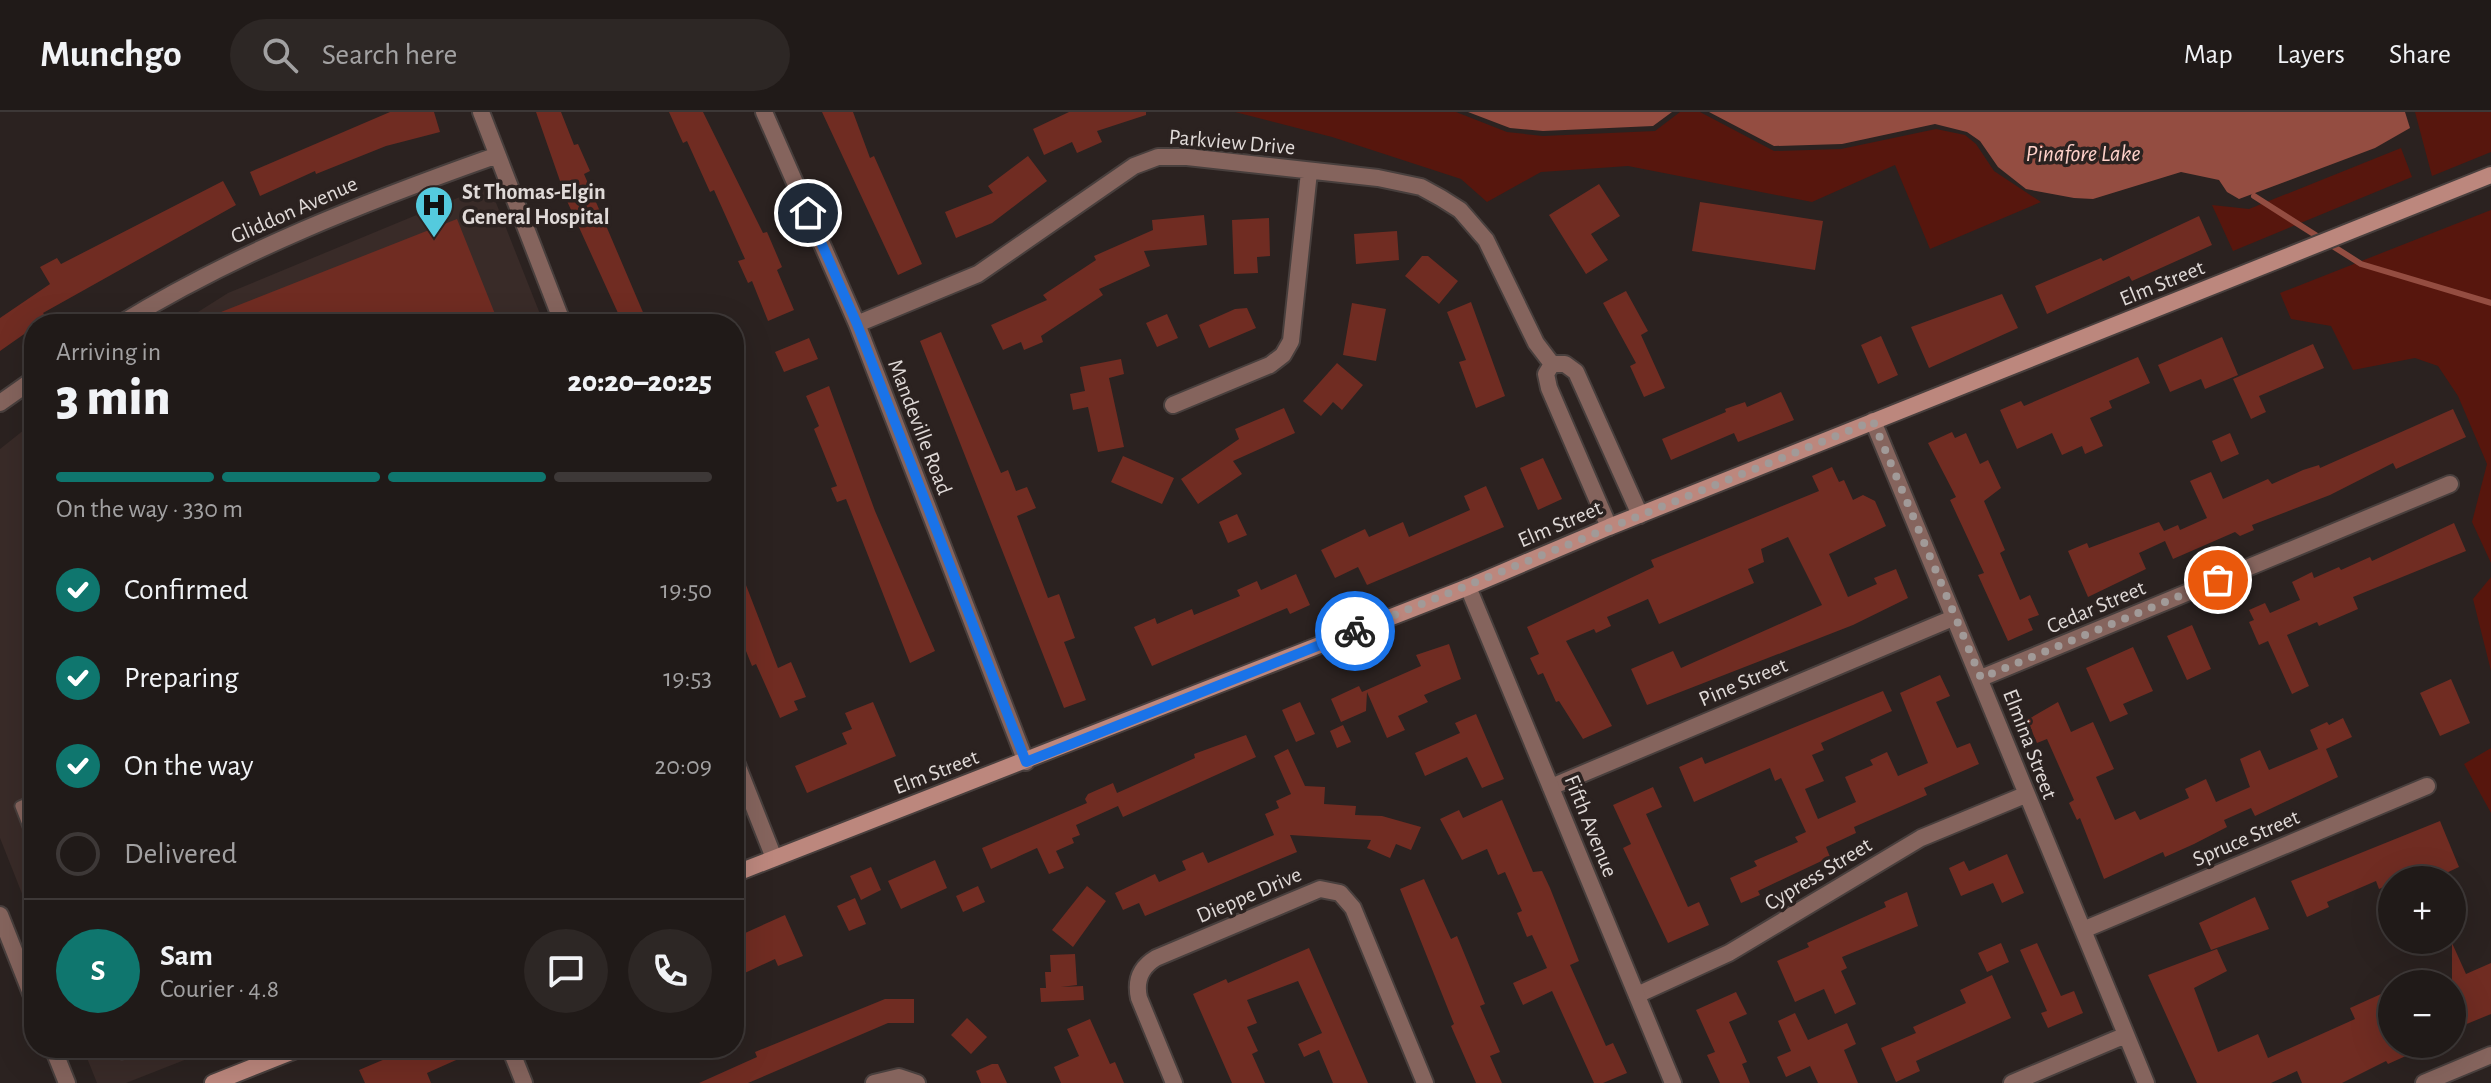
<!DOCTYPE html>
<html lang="en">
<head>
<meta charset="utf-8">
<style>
	:root { --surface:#201a18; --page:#2d2725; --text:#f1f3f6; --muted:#a2a1a2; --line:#3d3837; --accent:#0f766e }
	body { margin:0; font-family:"Alegreya Sans",sans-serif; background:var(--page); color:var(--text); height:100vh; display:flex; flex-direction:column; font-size:30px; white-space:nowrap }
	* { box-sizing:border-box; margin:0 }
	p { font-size:26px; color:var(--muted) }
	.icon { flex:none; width:44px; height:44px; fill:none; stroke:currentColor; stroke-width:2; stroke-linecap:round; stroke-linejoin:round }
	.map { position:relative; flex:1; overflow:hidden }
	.sheet { position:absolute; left:24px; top:202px; width:720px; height:744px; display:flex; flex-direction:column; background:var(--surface); border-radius:32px; box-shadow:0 8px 32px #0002,0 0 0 2px var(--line) }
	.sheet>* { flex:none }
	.controls { position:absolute; left:2378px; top:754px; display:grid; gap:16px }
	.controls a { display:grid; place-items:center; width:88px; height:88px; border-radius:50%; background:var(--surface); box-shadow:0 8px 32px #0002,0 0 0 2px var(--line); font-size:40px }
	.pin { position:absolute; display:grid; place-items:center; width:68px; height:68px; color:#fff; margin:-34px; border:4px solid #fff; border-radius:50%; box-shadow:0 2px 8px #0007 }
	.courier { position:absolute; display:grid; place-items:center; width:80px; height:80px; margin:-40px; border:6px solid #1a73e8; border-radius:50%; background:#fff; color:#222; box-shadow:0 2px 10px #0007 }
	.head em { font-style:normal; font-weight:800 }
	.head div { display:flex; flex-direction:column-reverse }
	.head { display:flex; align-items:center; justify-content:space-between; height:136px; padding:0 32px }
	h1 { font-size:52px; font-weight:800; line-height:60px }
	.bar { display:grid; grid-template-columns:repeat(4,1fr); gap:12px 8px; align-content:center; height:96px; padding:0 32px }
	.bar i { height:10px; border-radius:6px; background:var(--line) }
	.bar .selected { background:var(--accent) }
	.bar p { grid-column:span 4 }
	.line { display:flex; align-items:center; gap:20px; padding:0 32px; border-top:2px solid var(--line) }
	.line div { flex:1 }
	.round { display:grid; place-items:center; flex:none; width:84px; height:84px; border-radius:42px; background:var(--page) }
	ol { padding:0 32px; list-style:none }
	li { display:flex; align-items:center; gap:24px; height:88px }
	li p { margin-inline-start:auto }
	li .icon { padding:8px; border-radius:50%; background:var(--accent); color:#fff; stroke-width:4 }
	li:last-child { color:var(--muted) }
	li i { width:44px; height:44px; border:4px solid var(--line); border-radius:50% }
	header { display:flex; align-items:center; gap:48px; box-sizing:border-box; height:112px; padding:0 40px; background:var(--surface); border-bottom:2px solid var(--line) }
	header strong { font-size:38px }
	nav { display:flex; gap:44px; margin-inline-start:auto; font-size:28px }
	.search { width:560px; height:72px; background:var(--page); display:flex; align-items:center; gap:20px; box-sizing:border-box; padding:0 28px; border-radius:44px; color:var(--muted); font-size:30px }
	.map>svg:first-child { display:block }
</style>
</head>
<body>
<header>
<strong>Munchgo</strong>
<div class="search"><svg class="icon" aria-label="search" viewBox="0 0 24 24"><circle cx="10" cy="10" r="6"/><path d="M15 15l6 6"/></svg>Search here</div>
<nav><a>Map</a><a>Layers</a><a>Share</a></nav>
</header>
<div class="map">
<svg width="2491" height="971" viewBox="0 0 2491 971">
	<rect width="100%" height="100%" fill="#2b2220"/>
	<path fill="#392b28" d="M489 73 544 212H179L228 181Z
		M34 310V812L0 726V337Z
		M734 686 745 713 734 732Z
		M83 936H215L126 971H97Z"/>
	<path fill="#57160d" d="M1235 0H1456L1507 20 1543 24 1655 19 1680 0H1700L1774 39 1841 37 1936 17 1965 23 1976 32 1994 59 2041 90 1930 137 1895 53 1812 90 1628 54 1541 60 1487 90 1461 67 1332 25Z
		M2415 0H2491V40L2432 64Z
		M2401 36 2412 65 2233 139 2212 93 2249 97Z
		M2491 98V451L2472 410 2487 352 2458 284 2438 254 2415 246 2353 258 2331 214 2291 207 2280 181Z
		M2491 465V559L2473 487Z
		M2491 636V701L2464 652Z"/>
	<path fill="#944d41" d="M1468 0H1672L1653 14 1543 19 1510 16Z
		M1709 0H2405L2410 16 2375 36 2239 87 2227 80 2219 68 2181 60 2093 87 2074 86 2026 77 1998 55 1980 29 1967 20 1935 12 1842 32 1774 34Z"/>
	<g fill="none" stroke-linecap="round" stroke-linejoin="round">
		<path stroke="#944d41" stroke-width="6" d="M2254 84 2361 152 2491 191"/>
	</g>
	<path fill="#702c22" d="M390 0H434L440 20 386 34 316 62 315 59 260 84 250 60Z
		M536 0H561L574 33 578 32 590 59 584 62 648 212H623L567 89Z
		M669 0H703L763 121 767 120 782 155 777 158 794 198 768 209 752 169 748 171 738 149 745 147 714 78 710 80 687 29 683 31Z
		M822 0H853L870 46 874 44 922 152 898 163Z
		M1069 0H1146V3L1097 19 1102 30 1077 41 1072 30 1044 43 1033 17Z
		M1028 44 1047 69 992 111 956 126 945 100 993 81 988 74Z
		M223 69 236 93 43 201 47 206 0 239V206L50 172 40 155 57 146 61 152Z
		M1599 72 1620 104 1591 122 1608 148 1586 162 1549 103Z
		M1700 90 1823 109 1815 158 1692 139Z
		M1204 103 1207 133 1144 139 1150 154 1099 177 1103 183 1041 224 1043 230 1024 238 1021 230 1003 238 991 213 1047 188 1043 183 1096 148 1094 144 1153 118 1152 108Z
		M2199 104 2212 133 2132 169 2129 164 2047 202 2035 174 2101 146 2103 149Z
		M1269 106 1270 144 1257 145 1258 161 1234 162 1232 108Z
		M457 107 499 212H193V211Z
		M1397 119 1399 148 1356 152 1354 122Z
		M1422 144H1428L1458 169 1439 192 1405 164Z
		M1626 179 1648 219 1641 223 1665 276 1644 285 1630 254 1636 251 1603 191Z
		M2002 182 2018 216 1929 256 1911 215Z
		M1471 190 1505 284 1476 296 1459 250 1466 248 1447 200Z
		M1352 191 1386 197 1376 249 1343 243Z
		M1247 196 1256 216 1209 236 1199 213 1235 197Z
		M1167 202 1178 226 1157 235 1146 211Z
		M941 220 1001 361 1008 358 1016 379 1027 375 1036 396 1017 404 1048 486 1059 482 1075 526 1064 530 1086 588 1064 596 920 229Z
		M1881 224 1898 263 1878 272 1861 233Z
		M2222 225 2238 263 2205 277 2201 267 2170 280 2158 253Z
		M809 226 818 247 784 260 775 240Z
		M2313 232 2324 256 2259 284 2266 300 2251 307 2233 267Z
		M2138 245 2150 271 2109 289 2112 296 2090 306 2103 334 2085 342 2082 334 2062 343 2052 321 2017 337 2000 298 2021 289 2024 294Z
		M1121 247 1124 262 1109 266 1124 335 1098 340 1088 295 1073 298 1070 282 1085 279 1080 255Z
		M1337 251 1363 273 1342 298 1333 290 1321 304 1303 289Z
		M829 274 875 399 935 539 910 551 846 387 837 390 831 376 837 374 814 317 819 314 806 284Z
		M1781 280 1794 308 1738 330 1734 321 1671 348 1662 327 1726 300 1725 297 1745 290 1747 295Z
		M1284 296 1295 321 1233 349 1242 362 1198 392 1181 367 1239 327 1235 317Z
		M2453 297 2466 325 2396 357 2393 351 2330 383 2252 413 2254 418 2240 424 2235 420 2173 447 2165 429 2139 441 2146 457 2088 485 2068 439 2087 431 2089 436 2159 410 2164 419 2178 413 2180 418 2207 406 2190 369 2211 360 2223 387 2268 367 2272 372 2303 358 2319 353 2320 356Z
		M1952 320 1955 326 1966 321 1980 352 1988 348 2001 376 1984 389 2005 438 2000 441 2020 488 2030 483 2039 503 2028 507 2033 518 2008 529 1978 463 1984 461 1950 388 1956 385 1928 331Z
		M2230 321 2239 342 2221 350 2212 329Z
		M1123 344 1174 366 1162 392 1111 370Z
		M1543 346 1562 387 1538 398 1520 356Z
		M1832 355 1839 370 1844 368 1853 388 1863 383 1875 389 1886 414 1829 442 1848 485 1877 472 1874 466 1896 457 1908 486 1853 513 1647 593 1631 557 1673 539 1681 556 1822 493 1788 425 1761 437 1764 450 1748 457 1754 471 1659 512 1648 487 1607 505 1611 514 1596 521 1594 517 1566 529 1612 614 1583 627 1559 589 1556 590 1543 561 1538 563 1530 546 1539 542 1527 515 1654 455 1651 448 1819 379 1812 364Z
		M1486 374 1504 415 1367 473 1358 455 1335 466 1321 438 1365 417 1369 425 1403 410 1409 425 1470 398 1464 384Z
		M1237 402 1247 423 1228 431 1219 410Z
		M2454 411 2466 439 2353 485 2358 497 2319 514 2317 510 2287 523 2309 574 2292 582 2268 529 2259 533 2249 510 2254 508 2249 498 2265 491 2270 501 2300 488 2292 470 2312 460 2314 466 2339 455 2341 458 2370 445 2372 449Z
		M734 442 778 556 791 550 806 585 794 589 798 598 780 606 756 552 752 554 734 509Z
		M1296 462 1310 493 1290 502 1287 496 1152 554 1134 515 1155 506 1157 512 1192 497 1194 503 1240 484 1237 478 1257 469 1261 478Z
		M2192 513 2211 557 2187 568 2167 524Z
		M1449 532 1461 567 1424 583 1428 590 1398 604 1405 618 1387 626 1367 580 1366 599 1341 610 1331 587 1359 574 1362 580 1421 554 1416 543Z
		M2133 535 2153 579 2123 592 2128 602 2110 610 2086 556Z
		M1940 563 1950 584 1936 590 1957 636 1970 631 1979 652 1924 676 1927 683 1854 715 1856 721 1826 735 1830 745 1758 779 1760 783 1741 791 1730 766 1757 754 1754 749 1798 730 1795 725 1806 720 1781 666 1775 669 1770 656 1694 690 1679 655 1702 645 1705 652 1883 579 1892 599 1821 631 1824 638 1812 643 1824 669 1805 677 1818 707 1856 690 1845 665 1873 653 1870 648 1887 640 1898 664 1928 651 1900 581Z
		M2451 567 2470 611 2440 624 2420 581Z
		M873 590 896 644 807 681 795 654 847 632 842 621 852 617 845 601Z
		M1300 590 1315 622 1296 630 1282 598Z
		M2058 590 2071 620 2093 610 2114 657 2096 665 2115 708 2135 699 2140 708 2189 686 2185 677 2206 667 2216 690 2250 675 2240 647 2260 638 2269 658 2318 637 2310 618 2327 610 2329 613 2343 606 2352 625 2326 637 2338 665 2255 704 2251 696 2224 708 2227 715 2194 732 2165 745 2163 740 2104 767 2080 706 2077 708 2069 691 2074 688 2047 627 2037 631 2027 608Z
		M1476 602 1504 667 1482 676 1467 645 1425 664 1415 641 1460 621 1455 611Z
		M1343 613 1351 630 1337 636 1330 619Z
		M1246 623 1256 645 1123 705 1118 694 1076 713 1080 723 1072 726 1074 731 1056 739 1064 756 1049 762 1037 736 991 757 982 736 1087 691 1085 687 1088 682 1113 671 1117 681 1195 646 1194 642Z
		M1288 637 1305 674 1325 675 1324 692 1356 694 1355 703 1382 704 1421 715 1411 738 1396 732 1390 746 1367 736 1371 728 1290 723 1297 740 1145 804 1139 791 1123 798 1115 781 1155 762 1159 770 1186 758 1182 749 1203 740 1208 751 1274 723 1265 702 1279 696 1276 689 1291 682 1274 644Z
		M1653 675 1662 695 1646 702 1688 795 1699 790 1709 813 1668 831 1623 736 1631 732 1613 693Z
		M1502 688 1533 760 1542 759 1550 776 1579 849 1570 853 1606 934 1613 931 1627 961 1603 971H1594L1552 879 1523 893 1513 871 1547 856 1532 823 1527 825 1517 801 1522 799 1505 760 1498 763 1487 737 1462 748 1440 707 1459 698 1463 706Z
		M2440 709 2459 755 2431 768H2416L2413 762 2379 777 2376 769 2327 790 2329 795 2307 805 2291 769Z
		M2007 742 2024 781 2002 791 1993 771 1961 784 1949 756 1964 749 1969 759Z
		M935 748 947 776 901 797 888 769Z
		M871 755 881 778 861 788 850 764Z
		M1424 767 1451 827 1457 824 1485 892 1480 894 1500 940 1490 944 1502 971H1476L1451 914 1454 912 1400 777Z
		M978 774 985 790 963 800 956 784Z
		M1087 774 1106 789 1073 835 1052 818Z
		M1907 780 1918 814 1842 845 1847 856 1841 859 1856 892 1835 902 1824 877 1795 890 1777 849 1809 835 1807 831 1886 795 1884 790Z
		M2255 785 2269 817 2211 838 2199 811Z
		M855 786 866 812 849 819 837 794Z
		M785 803 803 844 778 854 775 847 734 866V826Z
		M2001 831 2009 850 1987 860 1978 841Z
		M2037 831 2061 884 2074 879 2083 901 2048 916 2041 901 2047 899 2020 838Z
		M2452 831 2466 862 2491 851V902L2452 918Z
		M1309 836 1368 971H1333L1319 938 1304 945 1298 932 1322 921 1298 869 1247 888 1257 911 1247 915 1258 939 1252 942 1265 971H1232L1193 882 1226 867 1228 871Z
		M2217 837 2227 859 2194 876 2218 940 2258 922 2268 946 2355 907 2350 896 2381 882 2392 907V932H2403L2408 943 2388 952 2386 949 2342 971H2302L2297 959 2271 971H2197L2148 863Z
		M1075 842 1077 873 1061 875 1083 874 1084 888 1041 890 1040 876H1046L1045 860H1051L1050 843Z
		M1992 863 2011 906 1916 949 1920 959 1896 970 1881 936 1916 921 1913 915 1966 891 1960 878Z
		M1736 880 1747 902 1729 910 1747 950 1742 952 1750 971H1720L1707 943 1715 940 1696 898Z
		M885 887H914V911H888L748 971H699L757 945 755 940Z
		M1795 901 1808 928 1847 911 1856 932 1844 938 1858 971H1818L1810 954 1786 965 1777 945 1791 939 1778 909Z
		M967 906 987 925 971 942 951 923Z
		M1090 907 1110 952 1115 950 1124 971H1061L1054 955 1079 944 1067 917Z
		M411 936H483L427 961 431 971H365L359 958Z
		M992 952H998L1007 971H981L976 959Z"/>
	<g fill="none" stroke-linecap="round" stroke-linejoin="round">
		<defs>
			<path id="service" d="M34 688 20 694 34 730
				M119 936 122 942 138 936"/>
			<path id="minor" d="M481 0 563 212
				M764 0 857 212 1026 650
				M120 212C239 139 365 90 495 44
				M857 212 978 162 1134 54 1158 45H1187L1378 66 1421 75 1441 86 1460 98 1486 128 1536 231 1552 252
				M0 291 34 267
				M1173 293 1270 253 1283 243 1291 229 1309 60
				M1873 309 2146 971
				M1609 415 1549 276 1546 262 1552 252H1565L1576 260 1640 403
				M1981 566 2450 372
				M734 645 774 746
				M1551 675 1953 506
				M0 803 34 889
				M2083 818 2427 674
				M1637 883 1729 841 1921 726 2025 683
				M53 936 67 971
				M510 936 524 971
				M874 971 899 965 917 971
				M1174 971 1139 886C1135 868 1141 855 1156 846L1320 777 1340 781 1353 796 1425 971
				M2012 971 2126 923
				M2424 971 2491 943"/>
			<path id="tertiary" d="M1468 475 1673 971"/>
			<path id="secondary" d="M734 762 1468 475 1609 415 2491 63
				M213 971 301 936"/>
		</defs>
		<use href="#service" stroke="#483f3d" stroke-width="13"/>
		<use href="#minor" stroke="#483f3d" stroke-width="20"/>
		<use href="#tertiary" stroke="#483f3d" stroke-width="20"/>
		<use href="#secondary" stroke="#483f3d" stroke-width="20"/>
		<use href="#service" stroke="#85645d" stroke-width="9"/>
		<use href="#minor" stroke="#85645d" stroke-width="16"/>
		<use href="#tertiary" stroke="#85645d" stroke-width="16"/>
		<use href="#secondary" stroke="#bc877d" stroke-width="16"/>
	</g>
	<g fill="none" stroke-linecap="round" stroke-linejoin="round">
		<path stroke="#a19a98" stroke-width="8" stroke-dasharray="0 14.4" d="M1355 519 1873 309 1981 566 2218 468"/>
		<path stroke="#1a73e8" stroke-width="10" d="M808 101 857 212 1026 650 1355 519"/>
	</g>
	<defs>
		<symbol id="hospital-pin" viewBox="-11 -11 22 30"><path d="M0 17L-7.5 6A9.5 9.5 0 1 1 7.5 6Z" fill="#54cade" stroke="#2b2220"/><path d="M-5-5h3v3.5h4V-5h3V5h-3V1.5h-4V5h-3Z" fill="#111"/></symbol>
	</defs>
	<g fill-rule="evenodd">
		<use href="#hospital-pin" x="412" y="71" width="44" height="60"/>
	</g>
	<g text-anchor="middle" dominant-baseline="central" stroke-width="7" stroke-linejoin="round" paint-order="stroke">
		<g font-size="22" fill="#e0dad8" stroke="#2b2220">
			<text transform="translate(1232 30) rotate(5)">Parkview Drive</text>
			<text transform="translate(294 98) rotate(-24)">Gliddon Avenue</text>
			<text transform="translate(2162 171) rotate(-22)">Elm Street</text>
			<text transform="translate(920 315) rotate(69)">Mandeville Road</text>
			<text transform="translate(1560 412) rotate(-23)">Elm Street</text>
			<text transform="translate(2096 495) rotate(-23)">Cedar Street</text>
			<text transform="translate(1743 570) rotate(-23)">Pine Street</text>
			<text transform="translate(2030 632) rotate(69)">Elmina Street</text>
			<text transform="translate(936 660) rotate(-21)">Elm Street</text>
			<text transform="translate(1591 714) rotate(68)">Fifth Avenue</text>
			<text transform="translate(2246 726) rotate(-23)">Spruce Street</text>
			<text transform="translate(1818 762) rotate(-31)">Cypress Street</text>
			<text transform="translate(1249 783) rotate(-23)">Dieppe Drive</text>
		</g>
		<g font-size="22" font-weight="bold" fill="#e0dad8" stroke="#2b2220" text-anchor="start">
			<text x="462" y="80">St Thomas-Elgin<tspan x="462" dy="25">General Hospital</tspan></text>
		</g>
		<g font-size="24" font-style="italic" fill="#fed1c9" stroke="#2b2220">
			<text x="2083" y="42">Pinafore Lake</text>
		</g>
	</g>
</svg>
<div class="controls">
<a>+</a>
<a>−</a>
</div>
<div class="pin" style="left:2218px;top:468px;background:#ea580c"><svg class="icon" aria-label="bag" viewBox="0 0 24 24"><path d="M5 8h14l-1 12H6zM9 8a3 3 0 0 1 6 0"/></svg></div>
<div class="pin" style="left:808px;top:101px;background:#1f2937"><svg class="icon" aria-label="home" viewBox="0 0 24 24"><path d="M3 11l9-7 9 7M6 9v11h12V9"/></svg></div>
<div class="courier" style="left:1355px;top:519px"><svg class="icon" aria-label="bike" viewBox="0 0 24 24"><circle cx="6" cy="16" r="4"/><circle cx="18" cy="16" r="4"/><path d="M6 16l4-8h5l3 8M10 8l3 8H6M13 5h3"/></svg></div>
<section class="sheet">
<div class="head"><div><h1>3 min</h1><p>Arriving in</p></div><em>20:20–20:25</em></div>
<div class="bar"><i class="selected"></i><i class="selected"></i><i class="selected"></i><i></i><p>On the way · 330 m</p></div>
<ol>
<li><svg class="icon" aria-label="check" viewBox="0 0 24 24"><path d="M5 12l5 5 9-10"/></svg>Confirmed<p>19:50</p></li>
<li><svg class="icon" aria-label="check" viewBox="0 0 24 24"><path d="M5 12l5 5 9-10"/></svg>Preparing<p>19:53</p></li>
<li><svg class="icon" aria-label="check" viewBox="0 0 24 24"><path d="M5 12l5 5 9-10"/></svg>On the way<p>20:09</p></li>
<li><i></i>Delivered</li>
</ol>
<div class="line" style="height:144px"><b class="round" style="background:var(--accent);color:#fff">S</b><div><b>Sam</b><p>Courier · 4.8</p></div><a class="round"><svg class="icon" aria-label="chat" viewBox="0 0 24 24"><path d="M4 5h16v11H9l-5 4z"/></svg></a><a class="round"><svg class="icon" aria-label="phone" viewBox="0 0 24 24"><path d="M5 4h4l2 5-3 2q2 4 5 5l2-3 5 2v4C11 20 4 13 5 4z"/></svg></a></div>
</section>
</div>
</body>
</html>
